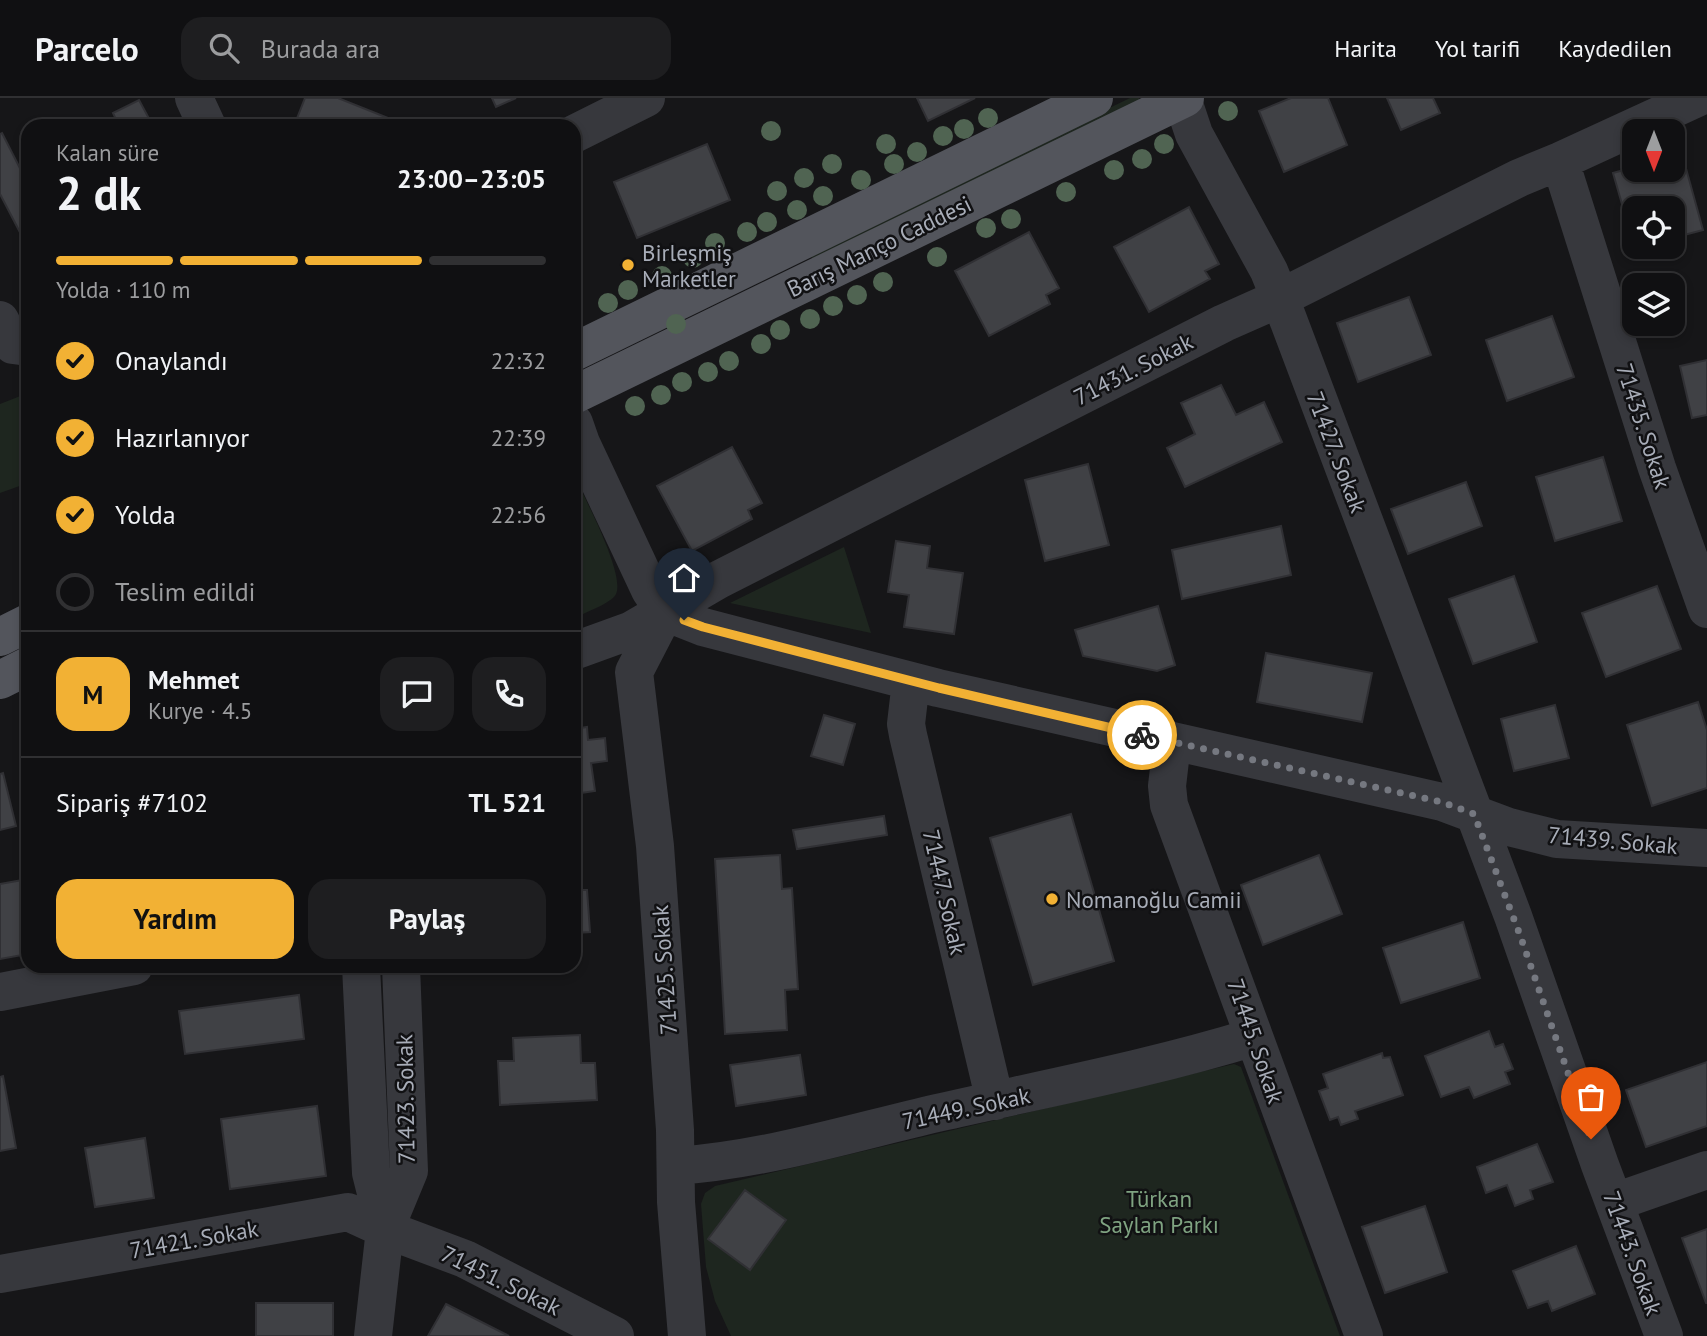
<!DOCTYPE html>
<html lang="tr">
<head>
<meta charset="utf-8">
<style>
	:root { --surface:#101012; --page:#1e1e20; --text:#f1f3f6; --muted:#9c9d9f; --line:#303032; --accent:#f2b134 }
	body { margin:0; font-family:"PT Sans",sans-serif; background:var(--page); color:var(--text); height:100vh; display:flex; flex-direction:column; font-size:26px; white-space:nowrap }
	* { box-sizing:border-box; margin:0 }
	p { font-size:23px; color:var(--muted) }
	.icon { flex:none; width:38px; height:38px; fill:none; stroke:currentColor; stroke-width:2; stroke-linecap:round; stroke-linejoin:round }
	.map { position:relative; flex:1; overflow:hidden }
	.drawer { position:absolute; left:21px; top:21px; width:560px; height:854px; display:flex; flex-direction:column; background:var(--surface); border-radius:21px; box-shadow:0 4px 10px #0003,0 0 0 2px var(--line) }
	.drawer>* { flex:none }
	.needle { width:46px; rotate:180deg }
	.controls { position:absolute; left:1622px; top:21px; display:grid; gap:14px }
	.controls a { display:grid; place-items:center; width:63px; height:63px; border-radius:14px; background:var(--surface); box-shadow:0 4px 10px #0003,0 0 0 2px var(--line); font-size:35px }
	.pin { position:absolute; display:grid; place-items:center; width:60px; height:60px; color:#fff; margin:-72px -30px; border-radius:50% 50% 50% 0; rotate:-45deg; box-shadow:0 0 7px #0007 }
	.pin .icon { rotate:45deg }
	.courier { position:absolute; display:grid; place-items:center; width:70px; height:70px; margin:-35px; border:5px solid #f2b134; border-radius:50%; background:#fff; color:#222; box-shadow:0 2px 9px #0007 }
	.headline em { font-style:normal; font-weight:700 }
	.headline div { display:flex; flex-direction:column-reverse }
	.headline { display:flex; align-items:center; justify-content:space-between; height:119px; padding:0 35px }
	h1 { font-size:46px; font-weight:700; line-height:52px }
	.bar { display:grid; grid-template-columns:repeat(4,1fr); gap:10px 7px; align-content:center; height:84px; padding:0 35px }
	.bar i { height:9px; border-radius:5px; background:var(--line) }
	.bar .selected { background:var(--accent) }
	.bar p { grid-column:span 4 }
	.line { display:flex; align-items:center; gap:18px; padding:0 35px; border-top:2px solid var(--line) }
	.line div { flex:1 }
	.round { display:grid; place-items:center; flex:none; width:74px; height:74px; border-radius:21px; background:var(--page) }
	ol { padding:0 35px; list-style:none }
	li { display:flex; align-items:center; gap:21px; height:77px }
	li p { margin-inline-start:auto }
	li .icon { padding:7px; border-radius:50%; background:var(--accent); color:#111; stroke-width:4 }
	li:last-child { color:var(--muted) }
	li i { width:38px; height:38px; border:4px solid var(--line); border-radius:50% }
	.action { display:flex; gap:14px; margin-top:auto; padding:14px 35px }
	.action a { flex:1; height:80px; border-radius:21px; background:var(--accent); color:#111; font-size:28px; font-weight:700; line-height:80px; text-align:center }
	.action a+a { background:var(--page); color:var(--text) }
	header { display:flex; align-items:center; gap:42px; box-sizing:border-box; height:98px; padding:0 35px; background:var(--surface); border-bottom:2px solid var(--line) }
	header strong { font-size:33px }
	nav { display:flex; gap:38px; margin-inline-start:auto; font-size:24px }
	.search { width:490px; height:63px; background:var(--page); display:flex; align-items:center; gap:18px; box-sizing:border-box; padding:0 24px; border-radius:21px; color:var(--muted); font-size:26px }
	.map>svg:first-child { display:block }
</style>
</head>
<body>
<header>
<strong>Parcelo</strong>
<div class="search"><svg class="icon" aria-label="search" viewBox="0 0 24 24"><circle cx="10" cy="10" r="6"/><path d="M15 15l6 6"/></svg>Burada ara</div>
<nav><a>Harita</a><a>Yol tarifi</a><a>Kaydedilen</a></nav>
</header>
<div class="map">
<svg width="1707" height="1238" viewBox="0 0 1707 1238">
	<rect width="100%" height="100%" fill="#161618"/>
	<path fill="#1e261f" d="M1130 0H1139L1140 3 814 164 810 156Z
		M28 295V385L0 395V306Z
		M574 381 578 385C587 405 625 477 616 496 612 505 584 515 574 520Z
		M844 449 871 535 730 505Z
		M1234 966 1241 969 1340 1238H731L715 1203 706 1169 701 1106 705 1095 715 1088Z"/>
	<path fill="#404145" stroke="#303034" stroke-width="2" d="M305 0H338L408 28H294Z
		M492 0H516L496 9Z
		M917 0H975L928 23Z
		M1291 0H1328L1347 47 1284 74 1259 13Z
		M1387 0H1433L1440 15 1401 32Z
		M139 2 153 28H119L113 15Z
		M2 35 28 86V143L25 144 0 96V36Z
		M707 46 730 102 637 140 614 84Z
		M1682 56 1703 132 1673 140V110H1634V149H1643L1635 151 1613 75 1634 69V72H1673V58Z
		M1189 109 1219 166 1205 173 1210 181 1149 214 1114 149Z
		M1029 134 1059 190 1046 197 1050 206 989 238 955 173Z
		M1409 199 1431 257 1358 284 1337 225Z
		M1552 218 1574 279 1507 303 1486 242Z
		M1707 262V317L1692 320 1680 268Z
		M1221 287 1236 317 1264 304 1282 344 1185 389 1167 350 1195 336 1181 305Z
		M732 349 762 405 748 412 752 421 692 453 657 388Z
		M1603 359 1622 423 1555 443 1536 379Z
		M1088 366 1109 447 1045 463 1025 382Z
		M1466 384 1482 428 1408 456 1391 411Z
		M1281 428 1291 477 1182 501 1172 452Z
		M896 443 930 448 927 470 963 475 954 536 904 529 909 497 888 494Z
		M1514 478 1537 544 1473 566 1449 501Z
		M1657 488 1681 551 1606 579 1582 515Z
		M1158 508 1175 567 1157 573 1083 558 1075 532Z
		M1266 555 1372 575 1362 624 1257 604Z
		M1698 604 1707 632V690L1652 708 1627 627Z
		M1555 607 1569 660 1514 673 1501 621Z
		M824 617 855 626 843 667 811 658Z
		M587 629 588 642 605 640 607 663 591 665 595 693 574 696V631Z
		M3 675 16 728 0 732V676Z
		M1071 716 1114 863 1033 887 990 740Z
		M884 718 887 737 797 751 793 732Z
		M780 757 782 791 792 790 798 891 785 892 787 932 725 936 715 761Z
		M1319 757 1342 816 1263 847 1241 787Z
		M28 781V856L0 861V786Z
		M574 792H587L590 834 575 835 577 866H574Z
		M1463 824 1480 880 1401 905 1383 850Z
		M491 868H549L492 872Z
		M299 897 304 941 185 956 179 913Z
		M1489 933 1495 949 1503 946 1513 971 1505 974 1510 986 1474 1000 1469 989 1441 999 1425 958Z
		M580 937 581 965H595L597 1002 500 1007 498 963H514L513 940Z
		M1382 955 1383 960 1390 959 1403 997 1355 1013 1358 1021 1341 1027 1338 1019 1330 1022 1319 993 1328 990 1323 976Z
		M800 957 806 997 736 1008 730 967Z
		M1707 964V1028L1646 1049 1626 992Z
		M3 978 16 1050 0 1053V979Z
		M317 1008 326 1078 230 1091 221 1021Z
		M145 1040 154 1100 95 1109 85 1050Z
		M1537 1046 1553 1084 1530 1092 1533 1101 1515 1108 1507 1087 1486 1095 1477 1069Z
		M745 1092 786 1122 750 1172 708 1141Z
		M1425 1108 1447 1174 1385 1195 1362 1129Z
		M1707 1131V1205H1706L1682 1140Z
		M1576 1148 1595 1196 1552 1213 1548 1203 1528 1210 1513 1173Z
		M256 1205H333V1238H256Z
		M446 1206 509 1238H428Z"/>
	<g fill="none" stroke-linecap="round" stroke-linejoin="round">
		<path stroke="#37383d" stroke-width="38" d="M194 0 207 28
			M1182 0 1194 36 1269 173 1280 200 1513 818 1600 1067 1664 1238
			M574 36 646 0
			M1560 63 1657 370 1707 511
			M0 222 13 247 28 249
			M574 325 581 345 650 492 665 514
			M665 514 703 529 938 590 1442 704 1509 729 1557 741 1707 750
			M665 514 634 574 655 748 675 1032 676 1104 687 1238
			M574 553 632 532 718 482 1224 225 1280 200 1519 80 1560 63 1697 0
			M911 583 906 626 908 637 995 1003
			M1172 645 1167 688 1169 707 1364 1238
			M361 868 371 1075 385 1131
			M0 894 134 868
			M676 1068C764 1062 851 1035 937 1015 1043 991 1150 971 1254 939
			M1615 1104 1707 1072
			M0 1176 348 1114 385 1131 465 1161 615 1238
			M373 1238 385 1131 409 1073 401 868"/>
		<path stroke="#53555c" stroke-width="38" d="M574 254 1094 0
			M574 297 1185 0
			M0 539 28 525
			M0 582 28 568"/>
	</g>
	<g fill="#506452">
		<circle cx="1228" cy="13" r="10"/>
		<circle cx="988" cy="20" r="10"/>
		<circle cx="964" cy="31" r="10"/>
		<circle cx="771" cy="33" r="10"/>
		<circle cx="943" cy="38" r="10"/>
		<circle cx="886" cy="46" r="10"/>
		<circle cx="1164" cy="46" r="10"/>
		<circle cx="917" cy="54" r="10"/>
		<circle cx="1142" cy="61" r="10"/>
		<circle cx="832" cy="66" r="10"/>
		<circle cx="894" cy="66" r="10"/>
		<circle cx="1114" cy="72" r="10"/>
		<circle cx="804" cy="80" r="10"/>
		<circle cx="861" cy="82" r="10"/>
		<circle cx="777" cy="93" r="10"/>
		<circle cx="1066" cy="94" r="10"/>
		<circle cx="823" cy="98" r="10"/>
		<circle cx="797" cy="112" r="10"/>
		<circle cx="1011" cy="121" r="10"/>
		<circle cx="767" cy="124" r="10"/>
		<circle cx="986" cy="130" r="10"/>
		<circle cx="747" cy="134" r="10"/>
		<circle cx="715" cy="145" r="10"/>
		<circle cx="937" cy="159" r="10"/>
		<circle cx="693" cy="160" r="10"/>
		<circle cx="662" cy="178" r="10"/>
		<circle cx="883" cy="184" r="10"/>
		<circle cx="628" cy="192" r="10"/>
		<circle cx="857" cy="197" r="10"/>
		<circle cx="608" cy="205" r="10"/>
		<circle cx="833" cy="208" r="10"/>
		<circle cx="810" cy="221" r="10"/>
		<circle cx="676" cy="226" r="10"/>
		<circle cx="780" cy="232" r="10"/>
		<circle cx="761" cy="246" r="10"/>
		<circle cx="729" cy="263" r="10"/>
		<circle cx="708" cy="274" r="10"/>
		<circle cx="682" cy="284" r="10"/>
		<circle cx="661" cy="297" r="10"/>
		<circle cx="635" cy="308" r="10"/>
	</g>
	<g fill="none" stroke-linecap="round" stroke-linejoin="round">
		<path stroke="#757880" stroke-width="7" stroke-dasharray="0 12.6" d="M1142 637 1442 704 1474 716 1520 837 1591 1041"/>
		<path stroke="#f2b134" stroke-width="9" d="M684 522 703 529 939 590 1142 637"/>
	</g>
	<g fill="#f2b134" stroke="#111113" stroke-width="2.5">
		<circle cx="628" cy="167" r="7"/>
		<circle cx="1052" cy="801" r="7"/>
	</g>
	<g text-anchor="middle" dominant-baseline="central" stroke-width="5" stroke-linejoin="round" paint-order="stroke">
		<g font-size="23" fill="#a8adb8" stroke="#111113">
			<text transform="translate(879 148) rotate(-26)">Barış Manço Caddesi</text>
			<text transform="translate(1133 271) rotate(-27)">71431. Sokak</text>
			<text transform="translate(1644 328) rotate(72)">71435. Sokak</text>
			<text transform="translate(1337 354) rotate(69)">71427. Sokak</text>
			<text transform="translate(1613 742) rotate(5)">71439. Sokak</text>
			<text transform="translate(945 794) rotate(77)">71447. Sokak</text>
			<text transform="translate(664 872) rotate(-94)">71425. Sokak</text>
			<text transform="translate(1256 943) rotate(71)">71445. Sokak</text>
			<text transform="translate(405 1001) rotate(-91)">71423. Sokak</text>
			<text transform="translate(966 1010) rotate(-12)">71449. Sokak</text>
			<text transform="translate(194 1141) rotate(-10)">71421. Sokak</text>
			<text transform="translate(1633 1155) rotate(70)">71443. Sokak</text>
			<text transform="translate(501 1182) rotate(26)">71451. Sokak</text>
		</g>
		<g font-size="23" fill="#a8adb8" stroke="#111113" text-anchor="start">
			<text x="642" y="154">Birleşmiş<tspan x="642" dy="26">Marketler</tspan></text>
			<text x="1066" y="801">Nomanoğlu Camii</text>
		</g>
		<g font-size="23" fill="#7fa381" stroke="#111113">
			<text x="1159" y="1100">Türkan<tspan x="1159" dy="26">Saylan Parkı</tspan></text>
		</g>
	</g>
</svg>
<div class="controls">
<a><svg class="needle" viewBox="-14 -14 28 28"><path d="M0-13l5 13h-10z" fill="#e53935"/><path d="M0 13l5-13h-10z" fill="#9c9d9f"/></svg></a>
<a><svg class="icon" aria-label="locate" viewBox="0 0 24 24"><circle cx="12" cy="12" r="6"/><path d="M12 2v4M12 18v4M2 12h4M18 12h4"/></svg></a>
<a><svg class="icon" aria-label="layers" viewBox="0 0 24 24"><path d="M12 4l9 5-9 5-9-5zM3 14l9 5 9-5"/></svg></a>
</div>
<div class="pin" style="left:1591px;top:1041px;background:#ea580c"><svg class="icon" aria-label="bag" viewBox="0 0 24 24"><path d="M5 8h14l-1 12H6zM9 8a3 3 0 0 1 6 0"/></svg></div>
<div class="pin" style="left:684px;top:522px;background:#1f2937"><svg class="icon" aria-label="home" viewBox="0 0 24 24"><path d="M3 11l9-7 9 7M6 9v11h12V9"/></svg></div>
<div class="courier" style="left:1142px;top:637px"><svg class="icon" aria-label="bike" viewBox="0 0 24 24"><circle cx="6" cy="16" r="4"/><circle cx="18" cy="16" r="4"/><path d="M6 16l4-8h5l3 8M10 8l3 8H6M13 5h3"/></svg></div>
<section class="drawer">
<div class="headline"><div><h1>2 dk</h1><p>Kalan süre</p></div><em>23:00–23:05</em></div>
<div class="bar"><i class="selected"></i><i class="selected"></i><i class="selected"></i><i></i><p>Yolda · 110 m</p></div>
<ol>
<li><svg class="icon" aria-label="check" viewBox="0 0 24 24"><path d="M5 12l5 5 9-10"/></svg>Onaylandı<p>22:32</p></li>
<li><svg class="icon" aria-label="check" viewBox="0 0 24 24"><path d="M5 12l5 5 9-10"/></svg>Hazırlanıyor<p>22:39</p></li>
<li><svg class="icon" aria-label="check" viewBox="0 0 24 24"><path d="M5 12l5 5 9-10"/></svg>Yolda<p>22:56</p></li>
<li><i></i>Teslim edildi</li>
</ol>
<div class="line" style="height:126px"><b class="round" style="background:var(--accent);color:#111">M</b><div><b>Mehmet</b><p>Kurye · 4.5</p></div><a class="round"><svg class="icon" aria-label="chat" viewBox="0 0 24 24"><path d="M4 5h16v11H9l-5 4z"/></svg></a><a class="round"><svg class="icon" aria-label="phone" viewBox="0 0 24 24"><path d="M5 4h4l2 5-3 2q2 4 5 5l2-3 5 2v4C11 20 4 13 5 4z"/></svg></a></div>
<div class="line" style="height:91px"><div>Sipariş #7102</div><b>TL 521</b></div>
<div class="action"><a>Yardım</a><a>Paylaş</a></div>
</section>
</div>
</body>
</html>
